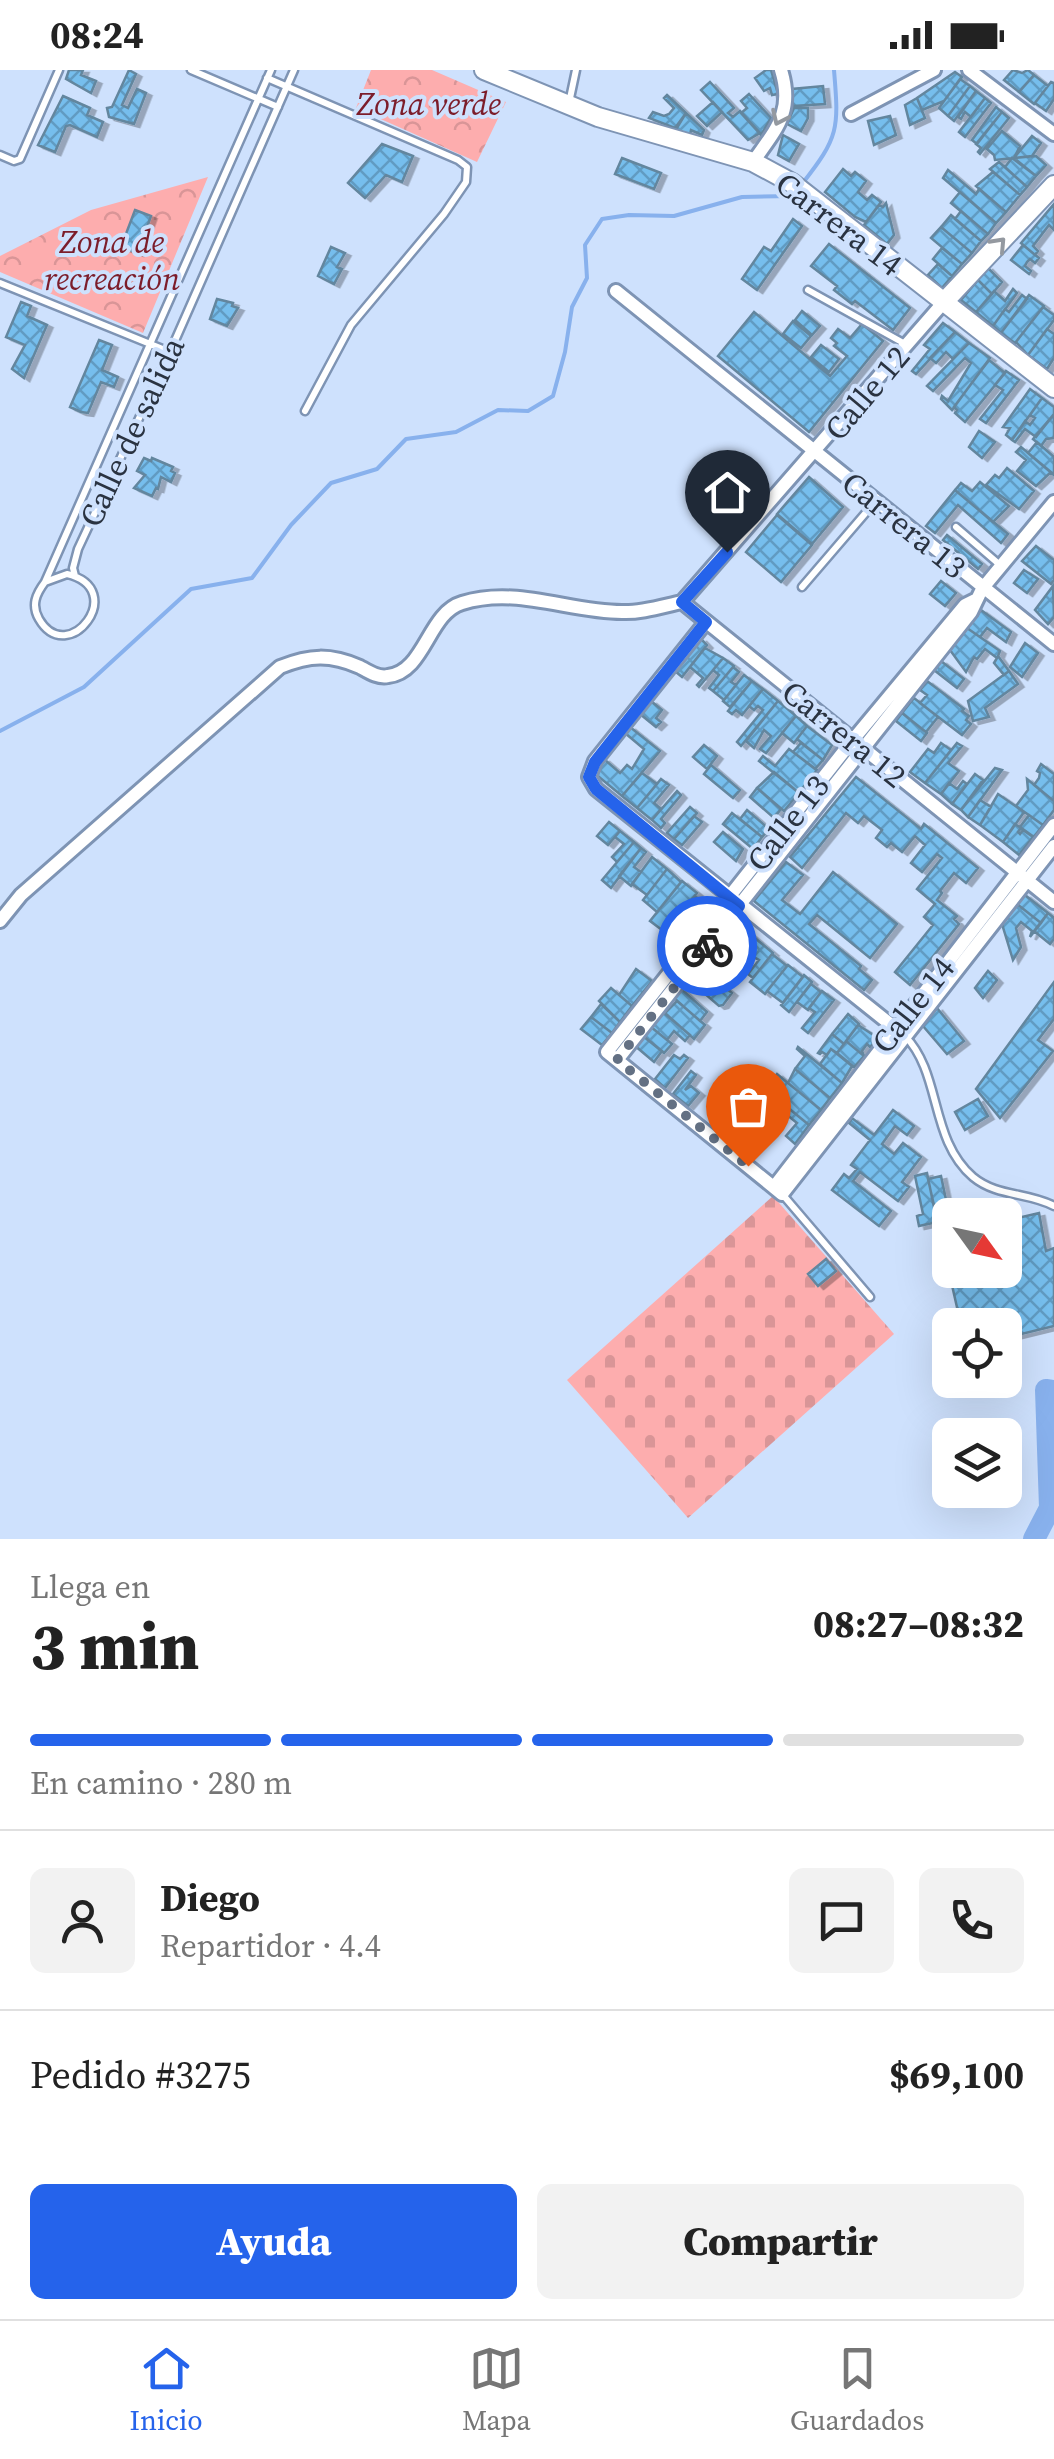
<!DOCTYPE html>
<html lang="es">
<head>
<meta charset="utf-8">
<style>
	:root { --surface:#fff; --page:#f2f2f2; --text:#222; --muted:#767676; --line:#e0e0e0; --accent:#2563eb }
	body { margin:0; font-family:"Source Serif 4",serif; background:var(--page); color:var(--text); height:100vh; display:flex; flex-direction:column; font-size:38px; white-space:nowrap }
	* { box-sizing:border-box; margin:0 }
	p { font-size:32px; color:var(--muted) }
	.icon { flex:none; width:55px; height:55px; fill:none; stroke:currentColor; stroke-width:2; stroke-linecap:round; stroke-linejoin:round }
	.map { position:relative; height:1469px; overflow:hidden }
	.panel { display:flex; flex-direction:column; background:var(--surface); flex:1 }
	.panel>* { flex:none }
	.needle { width:65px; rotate:123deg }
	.tools { position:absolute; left:932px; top:1128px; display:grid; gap:20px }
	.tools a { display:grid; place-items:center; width:90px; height:90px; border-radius:15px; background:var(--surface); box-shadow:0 10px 40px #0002; font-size:50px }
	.pin { position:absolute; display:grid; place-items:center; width:85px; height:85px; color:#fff; margin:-102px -42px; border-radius:50% 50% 50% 0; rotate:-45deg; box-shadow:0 0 10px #0007 }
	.pin .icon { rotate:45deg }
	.courier { position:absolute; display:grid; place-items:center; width:100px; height:100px; margin:-50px; border:8px solid #2563eb; border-radius:50%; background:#fff; color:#222; box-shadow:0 2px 12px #0007 }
	.overview em { font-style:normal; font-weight:800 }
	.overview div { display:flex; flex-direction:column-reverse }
	.overview { display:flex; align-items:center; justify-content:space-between; height:170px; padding:0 30px }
	h1 { font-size:65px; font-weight:800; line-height:75px }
	.bar { display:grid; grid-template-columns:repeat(4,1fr); gap:15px 10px; align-content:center; height:120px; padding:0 30px }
	.bar i { height:12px; border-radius:8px; background:var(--line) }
	.bar .current { background:var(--accent) }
	.bar p { grid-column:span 4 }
	.line { display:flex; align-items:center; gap:25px; padding:0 30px; border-top:2px solid var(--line) }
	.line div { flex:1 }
	.round { display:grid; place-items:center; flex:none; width:105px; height:105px; border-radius:15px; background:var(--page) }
	.primary-button { display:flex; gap:20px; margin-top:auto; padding:20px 30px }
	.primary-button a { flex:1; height:115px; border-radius:15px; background:var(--accent); color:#fff; font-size:40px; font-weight:800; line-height:115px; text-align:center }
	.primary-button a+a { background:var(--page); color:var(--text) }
	.status { display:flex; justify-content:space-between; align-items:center; height:70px; padding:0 50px; background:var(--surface); direction:ltr }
	.status svg { height:28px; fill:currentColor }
	.tab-bar { display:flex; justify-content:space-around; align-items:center; height:140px; border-top:2px solid var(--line); background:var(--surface); font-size:28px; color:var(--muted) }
	.tab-bar a { display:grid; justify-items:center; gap:5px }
	.tab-bar .current { color:var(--accent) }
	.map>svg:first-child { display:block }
</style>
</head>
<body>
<div class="status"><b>08:24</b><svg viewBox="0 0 49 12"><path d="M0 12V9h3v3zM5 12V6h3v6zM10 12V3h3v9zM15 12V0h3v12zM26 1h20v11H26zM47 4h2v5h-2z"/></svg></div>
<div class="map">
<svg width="1054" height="1469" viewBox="0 0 1054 1469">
	<defs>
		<pattern id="cemetery-stones" width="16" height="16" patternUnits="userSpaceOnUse" patternTransform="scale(2.5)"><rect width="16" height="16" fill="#fdadae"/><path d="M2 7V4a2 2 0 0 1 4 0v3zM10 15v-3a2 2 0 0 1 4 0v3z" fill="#d99597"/></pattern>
		<pattern id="park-crowns" width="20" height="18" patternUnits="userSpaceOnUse" patternTransform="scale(2.5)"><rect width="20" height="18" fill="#fdadae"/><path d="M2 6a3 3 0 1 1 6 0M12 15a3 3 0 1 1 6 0" fill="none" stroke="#d99597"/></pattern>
		<pattern id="building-cross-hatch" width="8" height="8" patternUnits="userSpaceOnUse" patternTransform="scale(2.5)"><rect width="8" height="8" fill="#76beed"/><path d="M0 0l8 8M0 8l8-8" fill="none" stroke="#619bc2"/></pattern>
		<filter id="shadow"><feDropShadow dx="5.5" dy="3" stdDeviation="0" flood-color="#0004"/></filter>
	</defs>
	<rect width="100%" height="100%" fill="#cee1fd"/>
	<path fill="url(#cemetery-stones)" d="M773 1126 894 1264 688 1448 567 1310Z"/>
	<path fill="url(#park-crowns)" d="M371 0H432L506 32 477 92 356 38Z
		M208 107 143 263 0 202V186L91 140Z"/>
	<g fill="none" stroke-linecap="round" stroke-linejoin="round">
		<path stroke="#88b1ed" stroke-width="4" d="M802 114C839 67 839 59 834 0
			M0 661 84 617 191 519 252 508 291 455 331 413 377 399 406 369 456 362 498 340 528 341 553 326 565 282 572 237 587 208 585 175 602 149 629 145 674 146 742 127 792 126 796 121"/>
		<path stroke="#88b1ed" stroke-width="22" d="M1034 1469 1050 1438 1046 1320 1054 1321"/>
	</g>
	<path fill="url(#building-cross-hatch)" stroke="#63869e" stroke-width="2.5" filter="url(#shadow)" d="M69 0H83L81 5 96 11 91 23 66 9Z
		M129 0 136 4 122 35 128 38 137 19 146 23 134 54 109 47 107 38 112 37Z
		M766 0H771L778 24 772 25 770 18 764 21 755 8Z
		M1013 0 1022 3 1028 0 1034 5 1019 22 1004 10Z
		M955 2 962 7 944 31 922 40 917 28Z
		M1034 5 1048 16 1034 34 1019 22Z
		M960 9 970 16 948 46 939 38Z
		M710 12 734 38 728 43 733 47 740 41 760 63 748 70 701 20Z
		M1051 12 1054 13V29L1046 41 1035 33Z
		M823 16 825 34 793 36 792 19Z
		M970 16 976 21 954 51 948 46Z
		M976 21 985 28 971 47 965 42 961 49 958 47Z
		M749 24 771 48 761 65 741 43 747 38 741 31Z
		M667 25 686 43 675 58 649 48 653 42 664 46 669 44 674 38 664 28Z
		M63 26 90 38 87 45 103 52 97 67 70 55 66 56 55 82 38 75Z
		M917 28 925 48 910 55 905 35Z
		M985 28 991 33 965 67 959 62Z
		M713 32 722 42 707 56 697 46Z
		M996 37 1002 42 977 74 972 70Z
		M794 38H808V48L801 61 787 54Z
		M1002 42 1009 48 980 84 978 82 981 78 976 74Z
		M686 43 704 60 702 65 691 60 690 65 675 61Z
		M890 46 896 65 874 75 868 51Z
		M1002 61 1020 76 1014 88 995 90 994 85 987 79Z
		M783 65 799 74 789 91 778 85Z
		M1032 66 1041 73 1032 86 1014 88Z
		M382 74 413 86 402 112 386 105 365 128 348 113Z
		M1036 86 1046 95 1036 106 1014 88Z
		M622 88 661 103 654 119 615 104Z
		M1012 88 1036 106 1027 117 1005 97Z
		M999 92 1027 117 1020 125 990 99Z
		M843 99 851 106 855 102 866 111 858 122 867 130 872 125 881 132 866 152 855 147 825 122Z
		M948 100 976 124 979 119 1006 142 996 153 943 108Z
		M993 102 1020 125 1006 142 976 116Z
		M960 122 996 153 988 164 951 133Z
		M886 133 894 165 887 174 864 155 879 135 883 137Z
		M1054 134V160L1049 155 1033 176 1038 181 1035 185 1021 173Z
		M135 140 151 146 138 183 121 177Z
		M961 141 988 164 981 171 955 149Z
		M951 145 981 171 972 183 941 157Z
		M793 149 802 156 757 220 742 209 764 177 771 181Z
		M941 157 972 183 962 194 931 168Z
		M829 174 910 238 893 260 855 231 852 234 834 220 837 216 811 196Z
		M1023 175 1039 188 1035 193 1030 189 1027 192 1025 196 1031 201 1029 204 1011 190Z
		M331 177 345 183 337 197 342 199 334 214 318 206Z
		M942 178 962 194 952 206 933 189Z
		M938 194 952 206 942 218 928 205Z
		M987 197 1002 212 992 224 977 209Z
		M978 210 992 224 976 242 961 230Z
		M1013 219 1017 223 993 256 976 242 994 221 1005 231Z
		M1022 225 1027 229 1001 263 993 256 1005 239 1009 242Z
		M1029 225 1044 236 1015 273 1001 263Z
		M217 229 233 233 232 236 238 238 227 256 210 249Z
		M21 232 31 236 27 246 47 255 24 308 12 299 25 275 6 267Z
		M1043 237 1054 245V250L1028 285 1016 272Z
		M802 241 820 256 812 265 795 250Z
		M754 242 830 306 847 286 834 276 837 273 831 268 838 259 850 268 862 254 883 271 809 362 718 286Z
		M793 251 811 266 801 278 783 264Z
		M943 253 955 262 916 304 912 301 930 279 924 275Z
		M1047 259 1054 264V288L1047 299 1028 285Z
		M955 262 969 273 953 289 946 282 936 293 930 288Z
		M99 270 112 275 102 300 118 307 114 317 101 312 88 343 81 342 70 337Z
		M969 273 990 288 952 340 941 329 942 326 948 331 971 293 965 288 933 321 927 316Z
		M821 275 839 289 829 302 811 287Z
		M989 290 1005 303 965 352 955 343 957 340 954 337Z
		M1006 301 1019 310 986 353 980 349 1003 320 995 315Z
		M1030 319 1042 328 1012 370 1006 365 1010 358 1003 357Z
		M1042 328 1054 337V344L1036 367 1025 359 1015 372 1012 370 1025 351 1030 355 1035 348 1030 345Z
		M1054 344V368L1046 369 1041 376 1033 369Z
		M979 361 995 372 982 388 969 377Z
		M1037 372 1054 387V405L1028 383Z
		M1021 377 1051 402 1036 416 1017 401 1026 390 1016 382Z
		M144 388 151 391 152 388 173 397 171 401 175 403 171 412 161 407 158 419 156 418 152 426 134 418 145 405 137 401Z
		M1007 398 1034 421 1019 439 986 415 995 405 999 408Z
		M809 407 843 437 812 474 777 444Z
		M980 412 1009 436 993 452 955 420 961 413 972 421Z
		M955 420 1008 464 1001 473 958 435 935 463 926 456Z
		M777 445 812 475 781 512 746 482Z
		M947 465 982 494 978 499 943 470Z
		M1036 476 1054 490V510L1051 514 1022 491Z
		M1024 500 1038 509 1027 523 1014 513Z
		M941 511 956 523 945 536 930 524Z
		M1053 516 1054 547 1048 554 1035 540Z
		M981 540 1011 562 1006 572 987 558 980 567 967 558Z
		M967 558 1000 581 998 586 1009 601 1004 605 994 593 997 588 985 579 977 589 974 587 966 602 950 580Z
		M701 569 707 575 682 607 675 601Z
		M1025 573 1038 583 1022 607 1010 597Z
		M705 578 723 588 699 617 697 615 703 608 690 597Z
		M723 588 734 596 713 621 709 618 719 605 713 600Z
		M941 591 964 609 957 618 934 600Z
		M733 597 739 602 731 612 736 615 724 630 713 621Z
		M1009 601 1018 614 985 638 989 647 973 651 968 631Z
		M744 605 752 611 730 637 723 631Z
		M752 611 763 619 742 645 736 640 732 644 728 641Z
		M927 611 964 639 962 641 969 646 966 650 971 654 962 665 920 633 927 625 920 620Z
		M763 619 778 631 741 676 737 672 763 640 758 636 754 640 749 636Z
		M914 628 938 647 926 662 902 643Z
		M651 631 662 640 656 648 661 652 656 657 640 644Z
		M778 631 796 646 766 683 760 679 771 666 764 660 754 678 746 671Z
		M902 643 927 663 921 671 896 651Z
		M796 646 807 656 794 673 782 663Z
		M807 656 832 675 823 690 797 669Z
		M630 657 660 681 622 726 593 702 604 689 620 703 627 695 632 699 644 679 625 663Z
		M801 673 823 690 815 699 793 682Z
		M941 673 951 680 925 713 910 702 928 679 934 683Z
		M957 673 962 676 948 693 959 701 941 724 925 713Z
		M704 675 717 686 707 699 693 687Z
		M789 679 817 700 799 723 759 691 763 686 775 696Z
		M1041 694 1054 704V731L1034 715 1039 708 1040 703 1037 701Z
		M711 695 740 720 733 728 704 704Z
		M995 698 1002 700 968 747 961 740Z
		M774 702 799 723 784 741 757 718Z
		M642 703 657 714 637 738 622 726Z
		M975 704 983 710 961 740 952 734Z
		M856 707 921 759 924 754 978 798 966 813 954 803 940 821 942 823 937 830 957 846 954 849 959 854 910 915 895 902 933 855 924 847 935 834 917 819 942 788 937 784 922 802 911 793 925 775 915 766 902 782 891 773 887 777 876 768 882 760 864 746 858 753 846 743 802 798 790 787Z
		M661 709 669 715 654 733 661 739 652 750 637 738Z
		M1027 709 1054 731V740L1043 755 1016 736 1028 720Z
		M963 711 967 714 952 734 941 724 949 713 957 719Z
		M757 718 781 739 774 748 750 727Z
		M677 721 681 725 661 749 665 753 661 758 652 750Z
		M998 724 1024 742 1003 772 980 755Z
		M980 730 991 737 980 755 968 747Z
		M690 737 697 743 674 769 667 763Z
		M747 740 769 759 762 767 740 749Z
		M732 743 762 767 753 779 723 754Z
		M1029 745 1043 755 1034 767 1020 757Z
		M694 746 702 752 682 775 674 769Z
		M609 752 620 761 608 775 597 766Z
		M1015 754 1021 758 1018 762 1020 764 1023 760 1033 767 1019 785 1003 772Z
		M620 761 634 772 617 792 612 787 624 774 615 767Z
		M723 762 743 779 736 791 714 772Z
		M634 772 641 778 611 818 602 810Z
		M641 778 646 782 634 797 641 802 631 816 619 806Z
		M652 787 667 799 647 825 632 814Z
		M786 792 803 805 782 830 800 844 833 802 897 854 870 888 817 845 809 854 861 896 859 899 872 910 864 920 754 831Z
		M667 799 681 812 657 842 643 830Z
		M682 811 697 823 666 863 650 851Z
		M1025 825 1048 843 1041 853 1017 834Z
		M695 826 710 838 697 854 682 842Z
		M1017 834 1041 853 1030 867 1032 861 1021 852 1016 858 1021 877 1013 890 1002 854Z
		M1048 843 1054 848V869L1050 874 1034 861Z
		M731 858 738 864 730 875 735 879 721 897 708 886Z
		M749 863 773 883 753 908 748 904 759 890 737 878Z
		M772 884 787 896 765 924 750 912Z
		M788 895 803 907 783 933 767 921Z
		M700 897 732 923 723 935 719 936 689 910Z
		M636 899 652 911 632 936 619 925Z
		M988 901 997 910 983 928 975 918Z
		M804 905 812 912 789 942 781 935Z
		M1054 912V949L1038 970 1053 981 1000 1048 976 1019Z
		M811 914 821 922 808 940 797 932Z
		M611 918 632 936 620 952 599 931Z
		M681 919 707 942 700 951 674 928Z
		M822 921 834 930 808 963 802 958 815 942 809 938Z
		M677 931 705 955 694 969 665 943Z
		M601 934 620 952 612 963 591 947Z
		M937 938 964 971 947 984 923 956Z
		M663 942 690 965 685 971 674 961 667 970 651 957Z
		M848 944 859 954 844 974 832 964Z
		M591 947 612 963 602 975 581 959Z
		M858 955 878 968 870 977 867 974 862 981 864 986 846 971Z
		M651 957 672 974 664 983 643 966Z
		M832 964 844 974 837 983 831 979 827 985 822 982 820 984 818 983Z
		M642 965 662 981 654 992 634 975Z
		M846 971 864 986 854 997 837 983Z
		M798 977 842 1013 830 1028 795 999 805 986 797 979Z
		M831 979 852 996 842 1013 820 994Z
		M674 985 680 989 684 985 688 988 665 1018 655 1009Z
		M795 999 830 1028 821 1040 788 1013Z
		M691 1001 696 1005 685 1020 691 1016 699 1023 688 1036 673 1024Z
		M777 1004 821 1040 809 1055 765 1019Z
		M774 1026 809 1055 795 1074 786 1066 797 1053 770 1031Z
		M978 1029 988 1046 965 1060 955 1042Z
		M893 1040 914 1056 907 1065 895 1056 882 1074 894 1084 903 1073 921 1087 902 1112 909 1117 898 1131 860 1102 853 1111 891 1141 879 1156 832 1120 844 1104 849 1108 857 1099 851 1095 870 1070 849 1053 852 1048 874 1065Z
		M744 1057 754 1065 741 1080 724 1066 730 1058 738 1065Z
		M927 1103 937 1152 919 1156 917 1146 923 1144 915 1106Z
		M941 1106 950 1149V1200H1005V1154H1009V1150L1039 1143 1046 1181 1054 1178V1256L1005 1268V1255H961L928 1109Z
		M826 1189 836 1201 818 1216 808 1204Z"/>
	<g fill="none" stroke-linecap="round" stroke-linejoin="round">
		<defs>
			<path id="lane" d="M191 0 278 37
				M267 8 458 90 467 97 466 112 444 144 351 255 305 341
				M569 33 576 0
				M0 85 14 91 20 89 59 0
				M0 213 170 282
				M808 220 907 275
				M956 457 1000 495
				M75 506 73 498 78 479 170 282 294 0
				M45 512 67 504C130 519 68 599 39 549 31 535 36 524 45 512L271 0
				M802 517 875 432
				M905 966C942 1004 929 1069 973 1107 997 1127 1028 1122 1054 1136
				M783 1125 870 1227"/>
			<path id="street" d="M969 0 1054 64
				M851 44 934 0
				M753 92C776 59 794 42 781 0
				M616 221 1054 574
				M975 530 965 535 852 671 607 982 782 1124 1054 776
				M682 532 943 233
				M706 552 595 691 589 707 596 719 905 966
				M0 851 21 825 280 597C310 585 330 584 360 597 369 602 378 608 388 606 425 602 428 543 462 533 516 516 569 542 622 542 641 543 663 536 682 532L1054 832
				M617 990 971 542 982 519 1054 432
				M774 1117 1054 755"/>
			<path id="secondary" d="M484 0 598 47 753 92 792 113 1054 318
				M943 233 1054 115"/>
		</defs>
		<use href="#lane" stroke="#7e94b4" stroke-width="11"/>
		<use href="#street" stroke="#7e94b4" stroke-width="18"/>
		<use href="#secondary" stroke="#7e94b4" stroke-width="22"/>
		<use href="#lane" stroke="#fff" stroke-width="6"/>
		<use href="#street" stroke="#fff" stroke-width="12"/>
		<use href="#secondary" stroke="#fff" stroke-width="18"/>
	</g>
	<defs><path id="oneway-chevron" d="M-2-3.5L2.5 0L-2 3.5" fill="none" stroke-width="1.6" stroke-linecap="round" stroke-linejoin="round" transform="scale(2.5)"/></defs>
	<g stroke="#9499a0">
		<use href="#oneway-chevron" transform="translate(779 48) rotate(115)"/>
		<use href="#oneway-chevron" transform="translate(999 174) rotate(-47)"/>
	</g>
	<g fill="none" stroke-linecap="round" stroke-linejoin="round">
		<path stroke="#637083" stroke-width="10" stroke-dasharray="0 18" d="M707 876 617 990 748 1096"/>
		<path stroke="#2563eb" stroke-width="12" d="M707 876 739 836 596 719 589 707 595 692 706 552 682 532 727 482"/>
	</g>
	<g text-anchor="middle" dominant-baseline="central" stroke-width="8" stroke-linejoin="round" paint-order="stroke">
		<g font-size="32" font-style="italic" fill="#7c1d2a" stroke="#cee1fd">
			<text x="429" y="34">Zona verde</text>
			<text x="112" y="172">Zona de<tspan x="112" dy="37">recreación</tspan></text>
		</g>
		<g font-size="32" fill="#2a3341" stroke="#cee1fd">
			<text transform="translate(839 154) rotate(37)">Carrera 14</text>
			<text transform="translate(867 323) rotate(-50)">Calle 12</text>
			<text transform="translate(132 362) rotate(-65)">Calle de salida</text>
			<text transform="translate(904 455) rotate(39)">Carrera 13</text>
			<text transform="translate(844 664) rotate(39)">Carrera 12</text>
			<text transform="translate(788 753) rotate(-52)">Calle 13</text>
			<text transform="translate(913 935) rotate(-52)">Calle 14</text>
		</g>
	</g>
</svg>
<div class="tools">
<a><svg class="needle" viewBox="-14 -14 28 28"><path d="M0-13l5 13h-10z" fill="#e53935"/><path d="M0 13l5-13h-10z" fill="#767676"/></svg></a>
<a><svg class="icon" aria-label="locate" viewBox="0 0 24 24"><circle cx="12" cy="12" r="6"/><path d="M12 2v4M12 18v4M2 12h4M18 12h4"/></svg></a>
<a><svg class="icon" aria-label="layers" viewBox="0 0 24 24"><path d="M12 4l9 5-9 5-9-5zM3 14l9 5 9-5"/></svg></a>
</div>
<div class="pin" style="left:748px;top:1096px;background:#ea580c"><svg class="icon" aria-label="bag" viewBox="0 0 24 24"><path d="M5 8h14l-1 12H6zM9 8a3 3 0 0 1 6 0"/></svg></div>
<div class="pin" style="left:727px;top:482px;background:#1f2937"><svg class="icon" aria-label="home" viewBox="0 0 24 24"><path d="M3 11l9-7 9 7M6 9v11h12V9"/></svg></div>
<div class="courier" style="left:707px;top:876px"><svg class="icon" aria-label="bike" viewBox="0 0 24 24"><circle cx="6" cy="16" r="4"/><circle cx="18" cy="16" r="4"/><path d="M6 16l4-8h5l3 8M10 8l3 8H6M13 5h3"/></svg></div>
</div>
<section class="panel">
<div class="overview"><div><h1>3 min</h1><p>Llega en</p></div><em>08:27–08:32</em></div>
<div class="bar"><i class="current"></i><i class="current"></i><i class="current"></i><i></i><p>En camino · 280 m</p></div>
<div class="line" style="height:180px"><a class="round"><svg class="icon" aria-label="person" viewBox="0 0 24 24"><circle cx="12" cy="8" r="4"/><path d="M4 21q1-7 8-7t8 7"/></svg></a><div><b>Diego</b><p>Repartidor · 4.4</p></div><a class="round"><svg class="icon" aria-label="chat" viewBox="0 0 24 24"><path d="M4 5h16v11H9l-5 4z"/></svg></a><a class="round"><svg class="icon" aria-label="phone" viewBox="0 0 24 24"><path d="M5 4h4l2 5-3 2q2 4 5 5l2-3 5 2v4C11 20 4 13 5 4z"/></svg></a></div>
<div class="line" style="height:130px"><div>Pedido #3275</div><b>$69,100</b></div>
<div class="primary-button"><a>Ayuda</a><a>Compartir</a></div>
</section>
<nav class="tab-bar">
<a class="current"><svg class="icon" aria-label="home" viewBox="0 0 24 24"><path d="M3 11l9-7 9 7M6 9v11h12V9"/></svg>Inicio</a>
<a><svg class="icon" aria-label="map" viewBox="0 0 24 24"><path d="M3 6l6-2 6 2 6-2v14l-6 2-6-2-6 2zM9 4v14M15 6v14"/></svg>Mapa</a>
<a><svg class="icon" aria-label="saved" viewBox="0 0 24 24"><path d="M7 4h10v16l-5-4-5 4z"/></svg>Guardados</a>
</nav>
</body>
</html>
